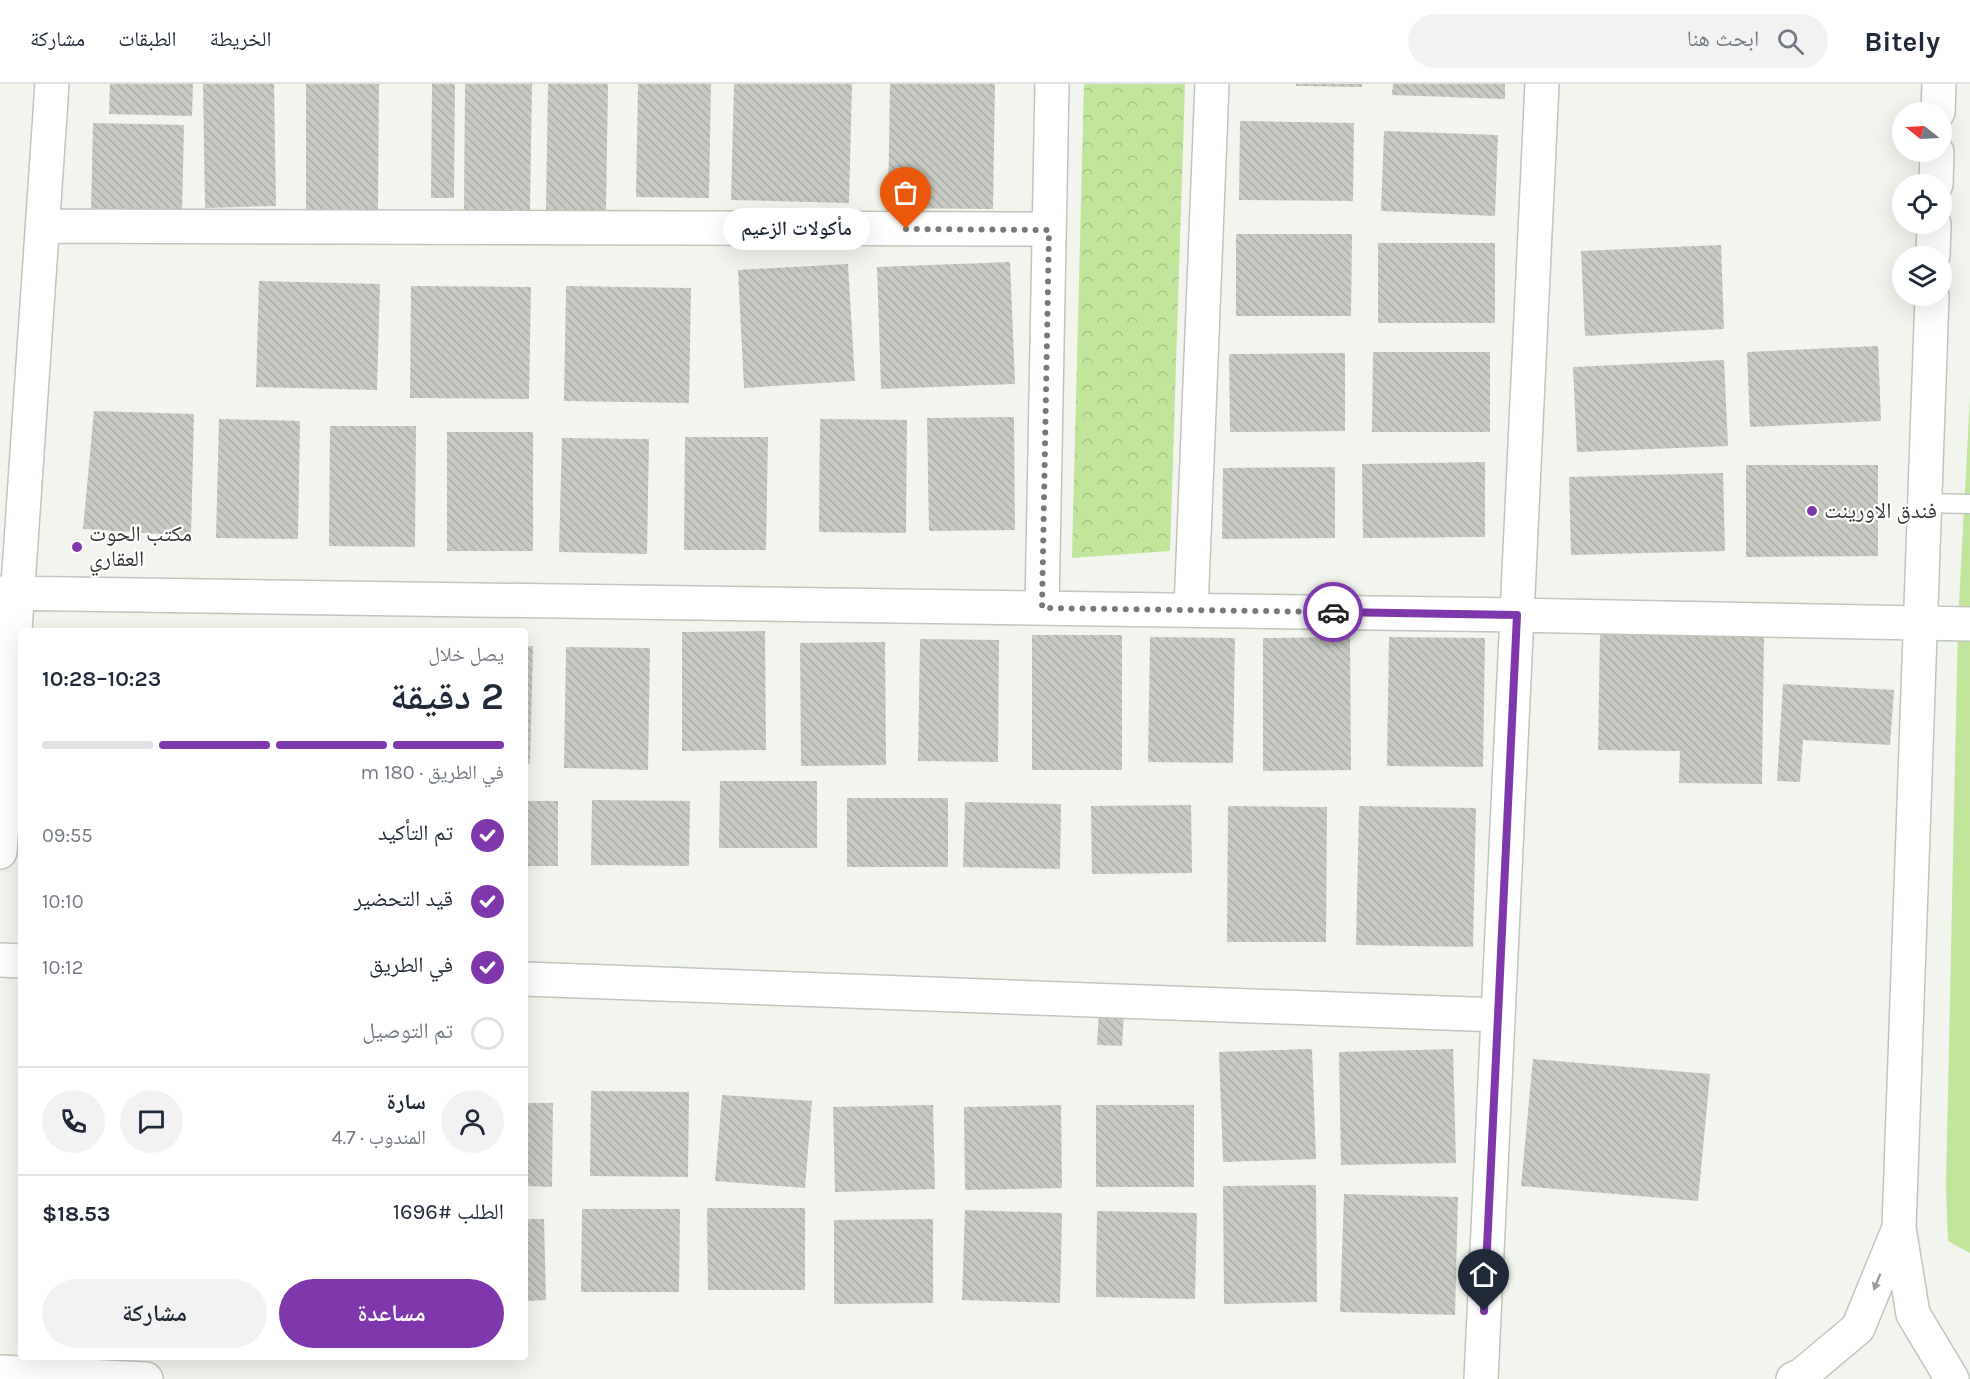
<!DOCTYPE html>
<html lang="ar">
<head>
<meta charset="utf-8">
<style>
	:root { --surface:#fff; --page:#f2f2f3; --text:#1f2937; --muted:#747a83; --line:#e0e1e3; --accent:#7f38ab }
	body { margin:0; font-family:Karla,"Noto Naskh Arabic",sans-serif; background:var(--page); color:var(--text); direction:rtl; height:100vh; display:flex; flex-direction:column; font-size:22px; white-space:nowrap }
	* { box-sizing:border-box; margin:0 }
	p { font-size:20px; color:var(--muted) }
	.icon { flex:none; width:33px; height:33px; fill:none; stroke:currentColor; stroke-width:2; stroke-linecap:round; stroke-linejoin:round }
	.map { position:relative; flex:1; overflow:hidden; direction:ltr }
	.drawer { position:absolute; left:18px; top:544px; width:510px; height:732px; display:flex; flex-direction:column; background:var(--surface); border-radius:6px; box-shadow:0 6px 24px #0002; direction:rtl }
	.drawer>* { flex:none }
	.needle { width:39px; rotate:288deg }
	.buttons { position:absolute; left:1892px; top:18px; display:grid; gap:12px }
	.buttons a { display:grid; place-items:center; width:60px; height:60px; border-radius:50%; background:var(--surface); box-shadow:0 6px 24px #0002; font-size:30px }
	.pin { position:absolute; display:grid; place-items:center; width:51px; height:51px; color:#fff; margin:-62px -26px; border-radius:50% 50% 50% 0; rotate:-45deg; box-shadow:0 0 6px #0007 }
	.pin .icon { rotate:45deg }
	.courier { position:absolute; display:grid; place-items:center; width:60px; height:60px; margin:-30px; border:4px solid #7f38ab; border-radius:50%; background:#fff; color:#222; box-shadow:0 2px 8px #0007 }
	.bubble { position:absolute; height:42px; border-radius:21px; background:var(--surface); box-shadow:0 6px 24px #0002; font-size:20px; font-weight:600; line-height:42px; text-align:center; direction:rtl }
	.head em { font-style:normal; font-weight:600 }
	.head div { display:flex; flex-direction:column-reverse }
	.head { display:flex; align-items:center; justify-content:space-between; height:102px; padding:0 24px }
	h1 { font-size:39px; font-weight:600; line-height:45px }
	.bar { display:grid; grid-template-columns:repeat(4,1fr); gap:9px 6px; align-content:center; height:72px; padding:0 24px }
	.bar i { height:8px; border-radius:4px; background:var(--line) }
	.bar .active { background:var(--accent) }
	.bar p { grid-column:span 4 }
	.line { display:flex; align-items:center; gap:15px; padding:0 24px; border-top:2px solid var(--line) }
	.line div { flex:1 }
	.round { display:grid; place-items:center; flex:none; width:63px; height:63px; border-radius:32px; background:var(--page) }
	ol { padding:0 24px; list-style:none }
	li { display:flex; align-items:center; gap:18px; height:66px }
	li p { margin-inline-start:auto }
	li .icon { padding:6px; border-radius:50%; background:var(--accent); color:#fff; stroke-width:4 }
	li:last-child { color:var(--muted) }
	li i { width:33px; height:33px; border:3px solid var(--line); border-radius:50% }
	.cta { display:flex; gap:12px; margin-top:auto; padding:12px 24px }
	.cta a { flex:1; height:69px; border-radius:36px; background:var(--accent); color:#fff; font-size:24px; font-weight:600; line-height:69px; text-align:center }
	.cta a+a { background:var(--page); color:var(--text) }
	header { display:flex; align-items:center; gap:36px; box-sizing:border-box; height:84px; padding:0 30px; background:var(--surface); border-bottom:2px solid var(--line) }
	header strong { font-size:28px }
	nav { display:flex; gap:33px; margin-inline-start:auto; font-size:21px }
	.search { width:420px; height:54px; background:var(--page); display:flex; align-items:center; gap:15px; box-sizing:border-box; padding:0 21px; border-radius:33px; color:var(--muted); font-size:22px }
	.map>svg:first-child { display:block }
</style>
</head>
<body>
<header>
<strong>Bitely</strong>
<div class="search"><svg class="icon" aria-label="search" viewBox="0 0 24 24"><circle cx="10" cy="10" r="6"/><path d="M15 15l6 6"/></svg>ابحث هنا</div>
<nav><a>الخريطة</a><a>الطبقات</a><a>مشاركة</a></nav>
</header>
<div class="map">
<svg width="1970" height="1295" viewBox="0 0 1970 1295">
	<defs>
		<pattern id="park-crowns" width="20" height="18" patternUnits="userSpaceOnUse" patternTransform="scale(1.5)"><rect width="20" height="18" fill="#c0e59b"/><path d="M2 6a3 3 0 1 1 6 0M12 15a3 3 0 1 1 6 0" fill="none" stroke="#a6c586"/></pattern>
		<pattern id="building-back-hatch" width="6" height="6" patternUnits="userSpaceOnUse" patternTransform="scale(1.5)"><rect width="6" height="6" fill="#c6cac2"/><path d="M-1 5l2 2M0 0l6 6M5-1l2 2" fill="none" stroke="#abaea7"/></pattern>
	</defs>
	<rect width="100%" height="100%" fill="#f1f5ed"/>
	<path fill="#c0e59b" d="M1970 313V1169L1948 1157 1946 1102 1958 539Z"/>
	<path fill="url(#park-crowns)" d="M1084 0H1185L1170 467 1072 474Z"/>
	<path fill="url(#building-back-hatch)" d="M110 0H193L192 32 109 30Z
		M203 0H274L276 122 205 124Z
		M306 0H379L378 127H306Z
		M432 0H455L454 114H431Z
		M465 0H532L530 128 464 127Z
		M548 0H608L606 127 546 126Z
		M638 0H711L709 114 636 113Z
		M734 0H852L849 119 731 116Z
		M890 0H995L993 125 888 124Z
		M1296 0H1362V3L1296 2Z
		M1393 0H1505V15L1392 11Z
		M1240 37 1354 39 1353 117 1239 116Z
		M93 39 184 41 182 130 91 127Z
		M1384 47 1498 51 1495 132 1381 127Z
		M1236 150H1352L1351 232H1236Z
		M1378 159H1495V239H1378Z
		M1721 161 1724 245 1585 252 1581 167Z
		M1010 178 1015 300 881 305 877 183Z
		M848 180 855 297 744 304 738 186Z
		M259 197 380 200 377 306 256 303Z
		M411 202 531 203 529 315 410 314Z
		M566 202 691 204 689 319 564 317Z
		M1878 262 1881 337 1750 343 1747 268Z
		M1373 268H1490V348H1372Z
		M1345 269V347L1230 348 1229 270Z
		M1724 276 1728 362 1577 368 1573 283Z
		M94 327 194 330 191 452 83 445Z
		M1014 333 1015 446 929 447 927 334Z
		M219 335 300 337 298 455 216 454Z
		M820 335 907 336 906 449 819 448Z
		M330 342H416L415 463 329 462Z
		M447 348H533V467H447Z
		M685 353H768L766 466H684Z
		M562 354 649 355 647 470 559 468Z
		M1485 378V453L1363 454 1362 380Z
		M1746 381H1878V472L1746 473Z
		M1335 383V454L1222 455 1223 384Z
		M1723 389 1725 467 1571 471 1569 393Z
		M765 547 766 666 682 667V548Z
		M1600 547 1764 550 1762 700 1679 699 1680 667 1598 666Z
		M1032 551H1122V686H1032Z
		M1150 553 1235 554 1233 679 1148 678Z
		M1350 553 1351 686 1263 687V554Z
		M1389 553 1485 554 1483 683 1387 682Z
		M920 555 999 556 998 678 918 677Z
		M885 558 886 681 801 682 800 559Z
		M525 562H533L530 680H525Z
		M566 563 650 564 648 686 564 684Z
		M1783 600 1894 606 1890 661 1803 656 1800 698 1777 697Z
		M720 697H817V764H719Z
		M847 714H948V783H847Z
		M592 716 690 717 689 782 591 781Z
		M525 717H558V782H525Z
		M965 718 1061 720 1060 785 963 783Z
		M1191 721 1192 789 1092 790 1091 722Z
		M1228 722 1327 723 1326 858H1227Z
		M1359 722 1476 724 1473 863 1356 861Z
		M1099 927 1124 928 1122 962 1097 961Z
		M1312 965 1316 1075 1223 1078 1219 968Z
		M1453 965 1456 1079 1341 1081 1339 968Z
		M1533 975 1710 990 1698 1117 1521 1102Z
		M591 1007 689 1008 688 1093 590 1092Z
		M722 1011 812 1017 805 1104 715 1097Z
		M525 1019H553L552 1103 525 1102Z
		M933 1021 935 1105 835 1108 833 1023Z
		M1061 1021 1062 1104 965 1106 964 1023Z
		M1096 1021H1194V1103H1096Z
		M1316 1101 1317 1218 1224 1220 1223 1102Z
		M1344 1110 1458 1113 1455 1231 1340 1228Z
		M707 1124H805V1206H708Z
		M582 1125H680L679 1208H581Z
		M965 1126 1062 1129 1060 1219 962 1216Z
		M1097 1127 1197 1129 1195 1215 1096 1213Z
		M525 1135H544L546 1216 525 1217Z
		M933 1135V1219L834 1220V1136Z"/>
	<g fill="none" stroke-linecap="round" stroke-linejoin="round">
		<defs>
			<path id="lane" d="M1924 419 1970 420"/>
			<path id="street" d="M43 142 1049 145
				M0 509 1517 531 1970 540
				M1042 524 1052 0
				M1191 526 1212 0
				M0 768 52 0
				M0 876 21 877
				M525 895 1498 931
				M1481 1295 1542 0"/>
			<path id="secondary" d="M1938 28 1939 0
				M1936 100 1937 68
				M1933 172 1934 140
				M1932 212 1899 1144 1913 1230 1952 1295
				M1793 1295 1802 1291 1858 1244 1899 1144"/>
			<path id="highway" d="M0 1288 146 1295"/>
		</defs>
		<use href="#lane" stroke="#c0c5bd" stroke-width="21"/>
		<use href="#street" stroke="#c0c5bd" stroke-width="36"/>
		<use href="#secondary" stroke="#c0c5bd" stroke-width="36"/>
		<use href="#highway" stroke="#c0c5bd" stroke-width="36"/>
		<use href="#lane" stroke="#fff" stroke-width="18"/>
		<use href="#street" stroke="#fff" stroke-width="33"/>
		<use href="#secondary" stroke="#fff" stroke-width="33"/>
		<use href="#highway" stroke="#fff" stroke-width="33"/>
	</g>
	<defs><path id="oneway-solid" d="M-6-.8H1V-3.2L6.5 0L1 3.2V.8H-6Z" transform="scale(1.5)"/></defs>
	<use fill="#9a9b99" href="#oneway-solid" transform="translate(1877 1198) rotate(112)"/>
	<g fill="none" stroke-linecap="round" stroke-linejoin="round">
		<path stroke="#777a74" stroke-width="6" stroke-dasharray="0 10.8" d="M906 145 1049 146 1042 524 1333 528"/>
		<path stroke="#7f38ab" stroke-width="8" d="M1333 528 1517 531 1484 1227"/>
	</g>
	<g fill="#7f38ab" stroke="#fff" stroke-width="2">
		<circle cx="1812" cy="427" r="6"/>
		<circle cx="77" cy="463" r="6"/>
	</g>
	<g text-anchor="middle" dominant-baseline="central" stroke-width="4.5" stroke-linejoin="round" paint-order="stroke">
		<g font-size="22" fill="#353733" stroke="#fff" text-anchor="start">
			<text x="1824" y="427">فندق الاورينت</text>
			<text x="89" y="450">مكتب الحوت<tspan x="89" dy="25">العقاري</tspan></text>
		</g>
	</g>
</svg>
<div class="buttons">
<a><svg class="needle" viewBox="-14 -14 28 28"><path d="M0-13l5 13h-10z" fill="#e53935"/><path d="M0 13l5-13h-10z" fill="#747a83"/></svg></a>
<a><svg class="icon" aria-label="locate" viewBox="0 0 24 24"><circle cx="12" cy="12" r="6"/><path d="M12 2v4M12 18v4M2 12h4M18 12h4"/></svg></a>
<a><svg class="icon" aria-label="layers" viewBox="0 0 24 24"><path d="M12 4l9 5-9 5-9-5zM3 14l9 5 9-5"/></svg></a>
</div>
<div class="pin" style="left:906px;top:145px;background:#ea580c"><svg class="icon" aria-label="bag" viewBox="0 0 24 24"><path d="M5 8h14l-1 12H6zM9 8a3 3 0 0 1 6 0"/></svg></div>
<div class="pin" style="left:1484px;top:1227px;background:#1f2937"><svg class="icon" aria-label="home" viewBox="0 0 24 24"><path d="M3 11l9-7 9 7M6 9v11h12V9"/></svg></div>
<div class="courier" style="left:1333px;top:528px"><svg class="icon" aria-label="car" viewBox="0 0 24 24"><path d="M5 17H2v-5l4-1 3-4h7l3 4 3 1v5h-3M9 17h6M6 11h13"/><circle cx="7" cy="17" r="2"/><circle cx="17" cy="17" r="2"/></svg></div>
<div class="bubble" style="left:723px;top:124px;width:147px">مأكولات الزعيم</div>
<section class="drawer">
<div class="head"><div><h1>2 دقيقة</h1><p>يصل خلال</p></div><em>10:23–10:28</em></div>
<div class="bar"><i class="active"></i><i class="active"></i><i class="active"></i><i></i><p>في الطريق · 180 m</p></div>
<ol>
<li><svg class="icon" aria-label="check" viewBox="0 0 24 24"><path d="M5 12l5 5 9-10"/></svg>تم التأكيد<p>09:55</p></li>
<li><svg class="icon" aria-label="check" viewBox="0 0 24 24"><path d="M5 12l5 5 9-10"/></svg>قيد التحضير<p>10:10</p></li>
<li><svg class="icon" aria-label="check" viewBox="0 0 24 24"><path d="M5 12l5 5 9-10"/></svg>في الطريق<p>10:12</p></li>
<li><i></i>تم التوصيل</li>
</ol>
<div class="line" style="height:108px"><a class="round"><svg class="icon" aria-label="person" viewBox="0 0 24 24"><circle cx="12" cy="8" r="4"/><path d="M4 21q1-7 8-7t8 7"/></svg></a><div><b>سارة</b><p>المندوب · 4.7</p></div><a class="round"><svg class="icon" aria-label="chat" viewBox="0 0 24 24"><path d="M4 5h16v11H9l-5 4z"/></svg></a><a class="round"><svg class="icon" aria-label="phone" viewBox="0 0 24 24"><path d="M5 4h4l2 5-3 2q2 4 5 5l2-3 5 2v4C11 20 4 13 5 4z"/></svg></a></div>
<div class="line" style="height:78px"><div>الطلب #1696</div><b>$18.53</b></div>
<div class="cta"><a>مساعدة</a><a>مشاركة</a></div>
</section>
</div>
</body>
</html>
